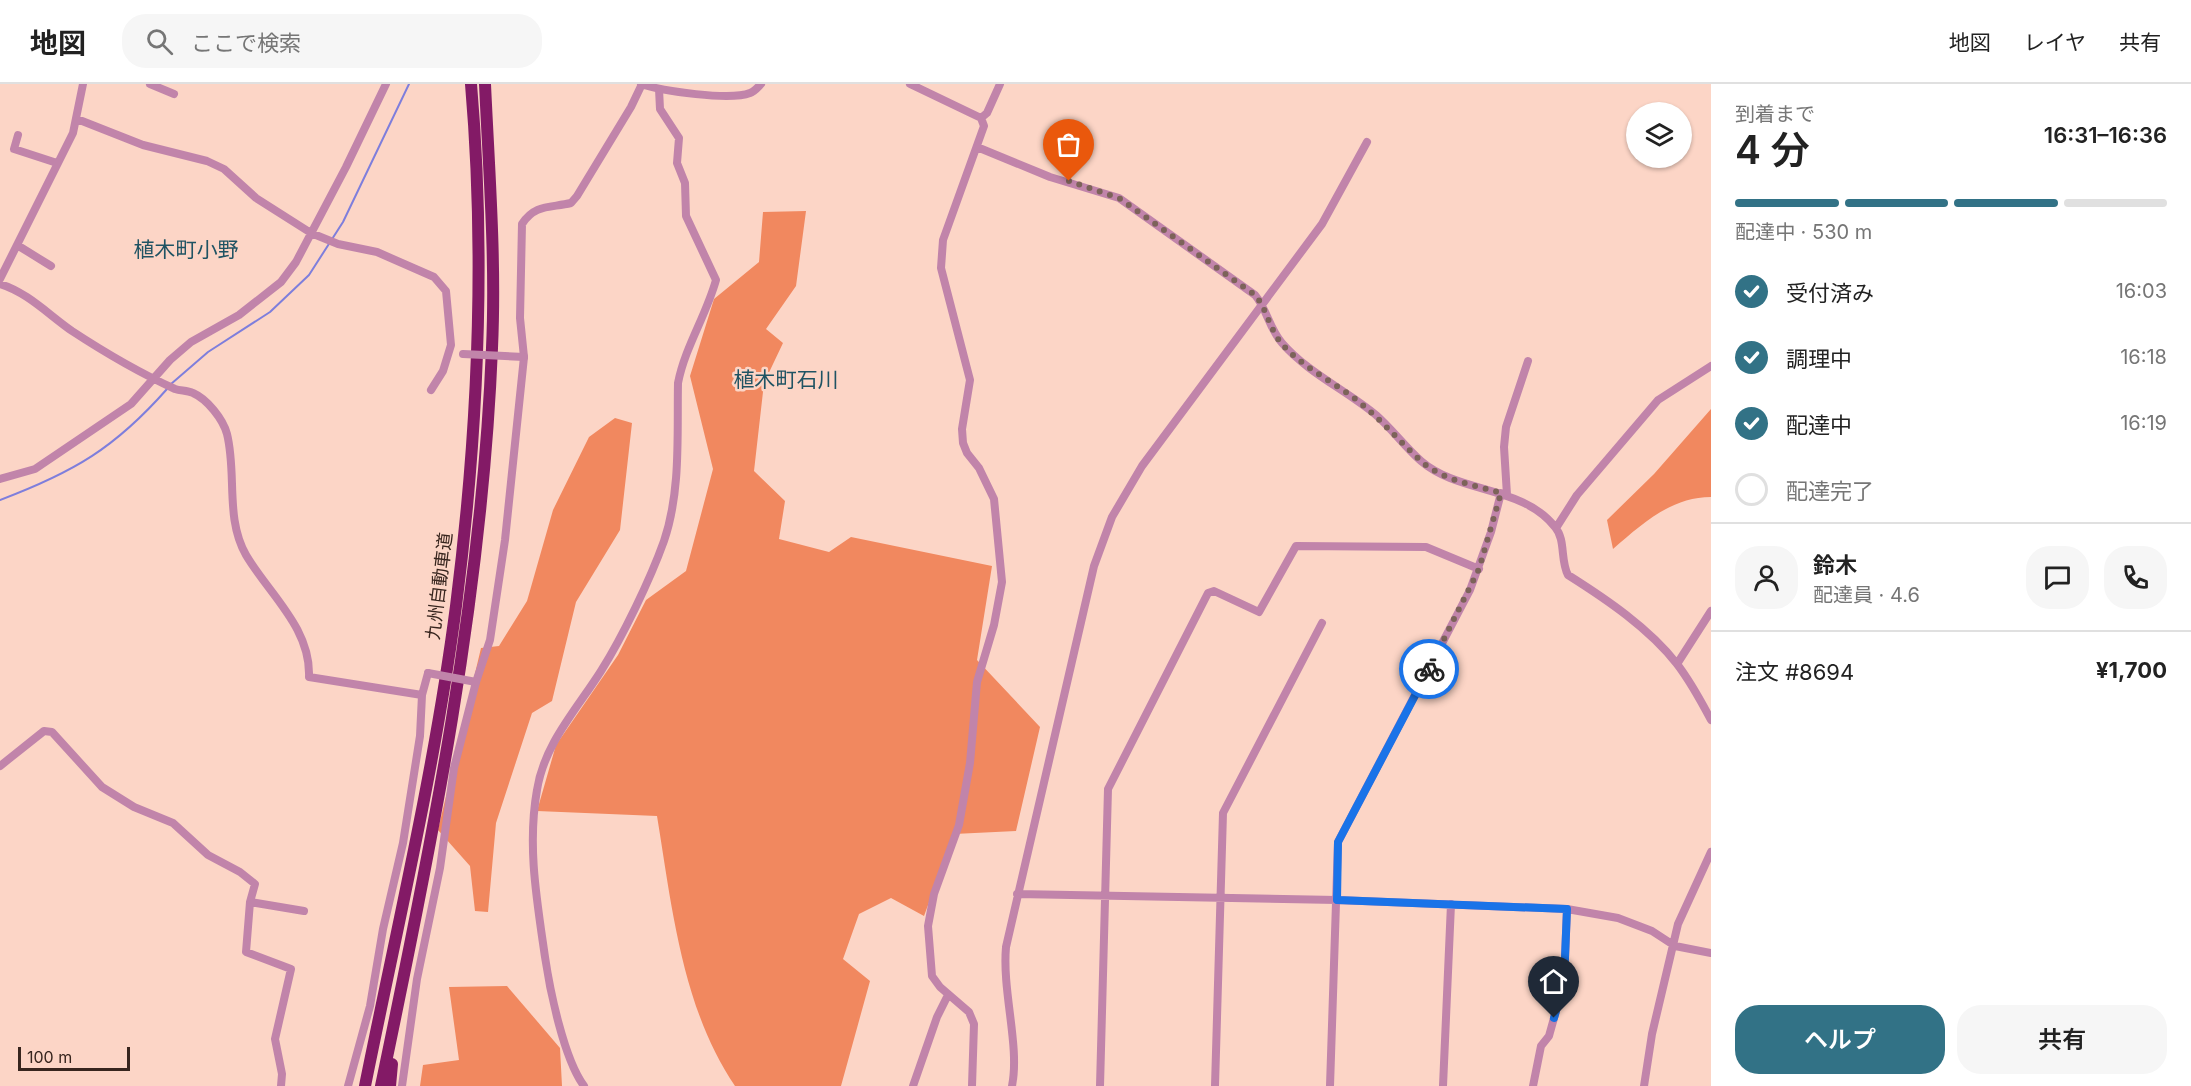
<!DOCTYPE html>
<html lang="ja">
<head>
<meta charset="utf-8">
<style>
	:root { --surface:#fff; --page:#f6f6f6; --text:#222; --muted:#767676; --line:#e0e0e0; --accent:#327286 }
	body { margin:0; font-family:Inter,"Noto Sans JP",sans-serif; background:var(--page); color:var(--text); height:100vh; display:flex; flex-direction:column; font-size:22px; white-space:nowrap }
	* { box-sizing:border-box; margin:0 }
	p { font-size:20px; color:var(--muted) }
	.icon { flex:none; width:33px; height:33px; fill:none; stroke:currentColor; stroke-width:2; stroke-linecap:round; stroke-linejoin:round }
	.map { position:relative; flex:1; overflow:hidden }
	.side { display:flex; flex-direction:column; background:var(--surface); width:480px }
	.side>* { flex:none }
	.tools { position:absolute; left:1626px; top:18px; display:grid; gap:12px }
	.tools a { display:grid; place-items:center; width:66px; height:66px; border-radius:50%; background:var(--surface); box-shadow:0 2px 4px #0004; font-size:30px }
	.scale { position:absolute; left:18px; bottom:15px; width:112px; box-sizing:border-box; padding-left:6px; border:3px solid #37251e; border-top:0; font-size:16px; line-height:21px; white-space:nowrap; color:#37251e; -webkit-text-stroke:4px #fcd5c6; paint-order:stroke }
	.pin { position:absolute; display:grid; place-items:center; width:51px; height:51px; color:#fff; margin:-62px -26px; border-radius:50% 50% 50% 0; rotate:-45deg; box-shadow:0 0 6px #0007 }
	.pin .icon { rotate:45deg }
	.courier { position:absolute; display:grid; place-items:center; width:60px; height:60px; margin:-30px; border:4px solid #1a73e8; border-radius:50%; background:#fff; color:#222; box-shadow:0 2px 8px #0007 }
	.summary em { font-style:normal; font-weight:600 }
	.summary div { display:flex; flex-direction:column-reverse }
	.summary { display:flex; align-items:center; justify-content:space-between; height:102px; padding:0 24px }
	h1 { font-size:39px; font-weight:600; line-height:45px }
	.bar { display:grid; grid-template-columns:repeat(4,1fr); gap:9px 6px; align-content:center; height:72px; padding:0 24px }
	.bar i { height:8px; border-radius:4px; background:var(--line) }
	.bar .active { background:var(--accent) }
	.bar p { grid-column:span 4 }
	.line { display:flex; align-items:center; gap:15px; padding:0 24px; border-top:2px solid var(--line) }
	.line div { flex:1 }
	.round { display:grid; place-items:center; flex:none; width:63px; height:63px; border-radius:24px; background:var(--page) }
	ol { padding:0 24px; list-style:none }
	li { display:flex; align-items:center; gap:18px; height:66px }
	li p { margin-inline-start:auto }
	li .icon { padding:6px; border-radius:50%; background:var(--accent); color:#fff; stroke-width:4 }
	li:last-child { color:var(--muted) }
	li i { width:33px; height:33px; border:3px solid var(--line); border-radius:50% }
	.cta { display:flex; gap:12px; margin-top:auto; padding:12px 24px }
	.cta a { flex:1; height:69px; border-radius:24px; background:var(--accent); color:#fff; font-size:24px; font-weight:600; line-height:69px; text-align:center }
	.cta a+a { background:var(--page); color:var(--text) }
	header { display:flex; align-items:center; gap:36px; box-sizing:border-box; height:84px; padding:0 30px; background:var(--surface); border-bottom:2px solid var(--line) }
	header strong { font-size:28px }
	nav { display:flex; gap:33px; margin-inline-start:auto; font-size:21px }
	.search { width:420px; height:54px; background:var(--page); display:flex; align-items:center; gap:15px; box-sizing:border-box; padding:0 21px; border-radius:24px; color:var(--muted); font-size:22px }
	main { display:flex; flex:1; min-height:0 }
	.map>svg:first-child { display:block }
</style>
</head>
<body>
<header>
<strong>地図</strong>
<div class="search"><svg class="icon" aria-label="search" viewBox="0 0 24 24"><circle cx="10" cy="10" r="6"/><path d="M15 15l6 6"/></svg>ここで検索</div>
<nav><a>地図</a><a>レイヤ</a><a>共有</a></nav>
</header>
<main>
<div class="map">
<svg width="1711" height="1002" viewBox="0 0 1711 1002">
	<rect width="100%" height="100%" fill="#fcd5c6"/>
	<path fill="#f1885f" d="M806 127 796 202 766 245 783 259 764 299 754 387 785 417 779 455 829 468 851 453 992 482 977 576 1040 643 1016 747 954 750 924 832 891 814 859 830 843 875 870 897 841 1002H735C682 924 672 823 657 732L537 727 556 661 618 571 646 516 686 487 713 385 690 292 714 215 759 178 763 128Z
		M1711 325V413C1671 413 1642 440 1613 465L1607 436 1654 390Z
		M615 334 632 339 620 446 576 518 552 617 532 629 496 739 488 828 475 827 470 782 438 746 481 564 499 562 527 517 553 426 589 353Z
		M507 902 560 964 562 1002H420L423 981 459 976 449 903Z"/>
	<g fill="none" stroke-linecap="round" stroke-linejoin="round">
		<path stroke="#7e7edc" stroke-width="2" d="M171 300 208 268 270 228 309 191 343 138 409 0
			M0 416C74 388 115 364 167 305"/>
		<path stroke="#c184aa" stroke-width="8" d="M150 0 174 10
			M641 0C662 7 730 17 750 9 754 8 758 3 761 0
			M910 0 981 34 984 42 943 156 941 184 970 296 962 345 963 359 967 369 979 384 994 415 1002 498 994 541 977 598 970 679 959 741 934 810 928 842 932 892 940 903 969 928 974 940 972 1002
			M981 34 987 29 1000 0
			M77 35 143 61 207 77 224 85 256 114 311 149 338 160 377 168 434 193 446 207 451 261 443 287 431 306
			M18 51 14 65 57 79
			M977 63 1050 93 1119 114 1255 211C1267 225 1269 244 1282 259 1308 289 1346 306 1376 331 1392 345 1405 363 1421 377 1459 410 1522 401 1555 443 1566 456 1560 476 1568 491 1606 515 1649 544 1677 580 1690 597 1701 617 1711 636
			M17 161 51 182
			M0 195 73 49 83 0
			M0 200C27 208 49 231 72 247 104 268 140 289 175 305 181 307 187 306 193 309 207 315 223 335 227 350 237 390 225 434 246 471 269 510 311 544 309 593L422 611
			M0 395 35 385 131 320 170 276 191 258 239 231 281 198 296 178 346 83 386 0
			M1507 411 1504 363 1506 343 1528 277
			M1556 444 1577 411 1658 316 1711 282
			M1677 580 1711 527
			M0 682 44 647 52 648 102 703 134 723 173 739 208 771 240 788 255 800 250 818 246 868 291 885 275 955 282 990 281 1002
			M1017 810 1337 816 1567 825 1618 834 1652 847 1675 862 1711 869
			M250 818 304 827
			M348 1002 370 922 383 845 403 759 420 652 422 611 428 589
			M402 1002 417 895 440 784 454 684 476 598 490 556 505 456 524 273 520 234 522 140C535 120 550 124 571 119L577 112 631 23 642 0
			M584 1002C564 975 550 907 545 873 537 817 527 762 537 706 544 660 577 625 601 587 623 552 650 496 664 457 681 407 677 351 678 299 685 263 706 232 716 196L686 132 685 99 677 79 679 54 660 25 659 5
			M913 1002 937 933 948 911
			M1012 1002C1020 962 1002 908 1006 863L1094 482 1112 433 1142 382 1322 140 1367 58
			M1100 1002 1108 705 1208 509 1214 507 1259 528 1296 462 1426 463 1479 485
			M1215 1002 1223 729 1322 539
			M1330 1002 1338 758 1470 506 1491 448 1501 409
			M1443 1002 1451 820
			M1533 1002 1541 962 1549 952 1564 898 1567 825
			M1644 1002 1652 950 1678 840 1711 768"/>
		<path stroke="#831a66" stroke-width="12" d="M365 1002C397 843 435 684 456 522 478 349 486 175 471 0
			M381 1002C432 759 482 513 492 264 496 176 489 88 485 0
			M390 1002 392 980"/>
		<path stroke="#c184aa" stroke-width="8" d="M463 270 524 273
			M428 589 476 598"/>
	</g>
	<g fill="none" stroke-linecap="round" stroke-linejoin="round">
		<path stroke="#7c6359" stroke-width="6" stroke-dasharray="0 10.8" d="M1069 97 1119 114 1255 211C1267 225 1269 244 1281 259 1301 282 1330 296 1354 314 1379 333 1398 356 1421 377 1442 396 1474 401 1501 409L1479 485 1429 585"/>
		<path stroke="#1a73e8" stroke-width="8" d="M1429 585 1338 758 1337 816 1567 825 1564 898 1554 934"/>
	</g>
	<g text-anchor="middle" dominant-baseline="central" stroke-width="5" stroke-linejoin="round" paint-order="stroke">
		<g font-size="18" fill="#37251e" stroke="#fcd5c6">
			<text transform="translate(439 502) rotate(-83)">九州自動車道</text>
		</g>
		<g font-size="21" fill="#1f5363" stroke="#fcd5c6">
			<text x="186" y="165">植木町小野</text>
			<text x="786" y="295">植木町石川</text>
		</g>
	</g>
</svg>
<div class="tools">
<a><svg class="icon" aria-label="layers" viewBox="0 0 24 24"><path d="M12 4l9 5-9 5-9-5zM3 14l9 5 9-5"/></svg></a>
</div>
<div class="scale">100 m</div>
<div class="pin" style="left:1069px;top:97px;background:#ea580c"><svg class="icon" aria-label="bag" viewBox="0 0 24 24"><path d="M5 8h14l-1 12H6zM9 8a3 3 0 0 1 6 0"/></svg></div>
<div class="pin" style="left:1554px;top:934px;background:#1f2937"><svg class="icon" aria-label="home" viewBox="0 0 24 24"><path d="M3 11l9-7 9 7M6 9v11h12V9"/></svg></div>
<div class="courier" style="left:1429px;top:585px"><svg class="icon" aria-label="bike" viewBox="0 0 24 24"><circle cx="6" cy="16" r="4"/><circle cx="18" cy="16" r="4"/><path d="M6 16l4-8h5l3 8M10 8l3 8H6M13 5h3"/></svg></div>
</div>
<section class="side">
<div class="summary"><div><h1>4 分</h1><p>到着まで</p></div><em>16:31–16:36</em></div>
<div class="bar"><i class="active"></i><i class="active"></i><i class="active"></i><i></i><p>配達中 · 530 m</p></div>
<ol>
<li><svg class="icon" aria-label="check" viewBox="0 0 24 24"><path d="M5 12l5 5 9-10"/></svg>受付済み<p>16:03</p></li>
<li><svg class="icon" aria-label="check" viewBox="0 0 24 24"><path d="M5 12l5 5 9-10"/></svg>調理中<p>16:18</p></li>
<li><svg class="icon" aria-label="check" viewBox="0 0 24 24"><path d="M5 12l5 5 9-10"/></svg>配達中<p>16:19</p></li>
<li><i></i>配達完了</li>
</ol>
<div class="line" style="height:108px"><a class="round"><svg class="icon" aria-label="person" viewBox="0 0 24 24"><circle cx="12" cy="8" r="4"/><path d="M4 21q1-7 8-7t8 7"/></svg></a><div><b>鈴木</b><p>配達員 · 4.6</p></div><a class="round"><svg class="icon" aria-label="chat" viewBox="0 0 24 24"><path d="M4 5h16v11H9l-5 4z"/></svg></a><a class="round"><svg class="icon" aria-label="phone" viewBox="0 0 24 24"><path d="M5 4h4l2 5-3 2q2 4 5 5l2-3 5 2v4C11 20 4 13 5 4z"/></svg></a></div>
<div class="line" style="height:78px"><div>注文 #8694</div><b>¥1,700</b></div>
<div class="cta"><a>ヘルプ</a><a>共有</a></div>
</section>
</main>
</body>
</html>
